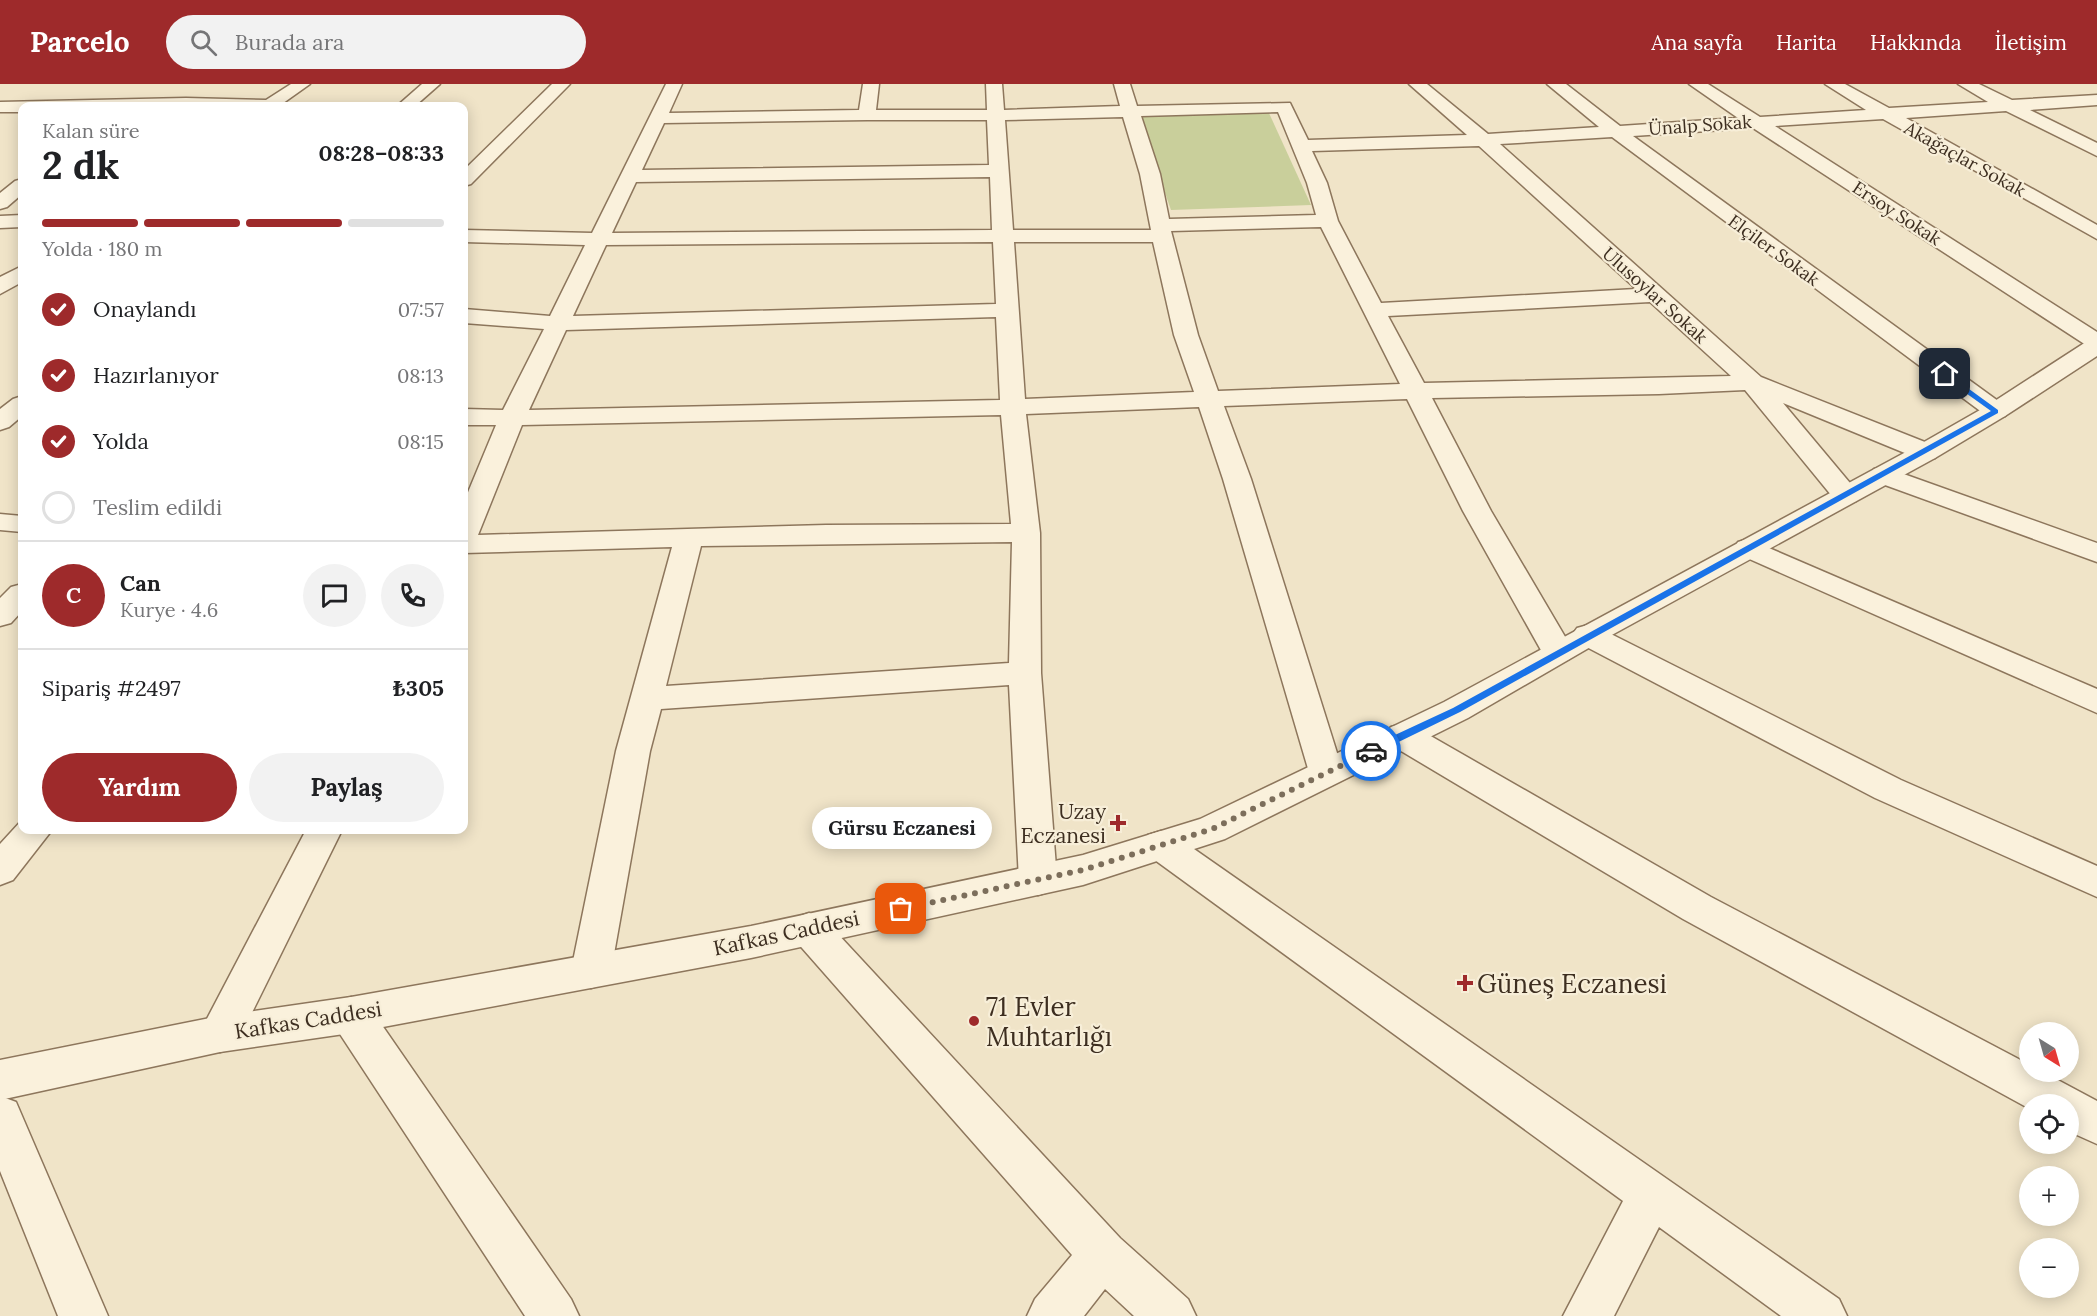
<!DOCTYPE html>
<html lang="tr">
<head>
<meta charset="utf-8">
<style>
	:root { --surface:#fff; --page:#f2f2f2; --text:#202124; --muted:#757577; --line:#e0e0e0; --accent:#9e2a2b }
	body { margin:0; font-family:Lora,serif; background:var(--page); color:var(--text); height:100vh; display:flex; flex-direction:column; font-size:22px; white-space:nowrap }
	* { box-sizing:border-box; margin:0 }
	p { font-size:20px; color:var(--muted) }
	.icon { flex:none; width:33px; height:33px; fill:none; stroke:currentColor; stroke-width:2; stroke-linecap:round; stroke-linejoin:round }
	.map { position:relative; flex:1; overflow:hidden }
	.sheet { position:absolute; left:18px; top:18px; width:450px; height:732px; display:flex; flex-direction:column; background:var(--surface); border-radius:12px; box-shadow:0 3px 15px #0003 }
	.sheet>* { flex:none }
	.needle { width:39px; rotate:143deg }
	.tools { position:absolute; left:2019px; top:938px; display:grid; gap:12px }
	.tools a { display:grid; place-items:center; width:60px; height:60px; border-radius:50%; background:var(--surface); box-shadow:0 3px 15px #0003; font-size:30px }
	.pin { position:absolute; display:grid; place-items:center; width:51px; height:51px; color:#fff; margin:-26px; border-radius:12px; box-shadow:0 3px 9px #0006 }
	.courier { position:absolute; display:grid; place-items:center; width:60px; height:60px; margin:-30px; border:4px solid #1a73e8; border-radius:50%; background:#fff; color:#222; box-shadow:0 2px 8px #0007 }
	.bubble { position:absolute; height:42px; border-radius:21px; background:var(--surface); box-shadow:0 3px 15px #0003; font-size:20px; font-weight:800; line-height:42px; text-align:center }
	.head em { font-style:normal; font-weight:800 }
	.head div { display:flex; flex-direction:column-reverse }
	.head { display:flex; align-items:center; justify-content:space-between; height:102px; padding:0 24px }
	h1 { font-size:39px; font-weight:800; line-height:45px }
	.bar { display:grid; grid-template-columns:repeat(4,1fr); gap:9px 6px; align-content:center; height:72px; padding:0 24px }
	.bar i { height:8px; border-radius:4px; background:var(--line) }
	.bar .current { background:var(--accent) }
	.bar p { grid-column:span 4 }
	.line { display:flex; align-items:center; gap:15px; padding:0 24px; border-top:2px solid var(--line) }
	.line div { flex:1 }
	.round { display:grid; place-items:center; flex:none; width:63px; height:63px; border-radius:32px; background:var(--page) }
	ol { padding:0 24px; list-style:none }
	li { display:flex; align-items:center; gap:18px; height:66px }
	li p { margin-inline-start:auto }
	li .icon { padding:6px; border-radius:50%; background:var(--accent); color:#fff; stroke-width:4 }
	li:last-child { color:var(--muted) }
	li i { width:33px; height:33px; border:3px solid var(--line); border-radius:50% }
	.primary-button { display:flex; gap:12px; margin-top:auto; padding:12px 24px }
	.primary-button a { flex:1; height:69px; border-radius:36px; background:var(--accent); color:#fff; font-size:24px; font-weight:800; line-height:69px; text-align:center }
	.primary-button a+a { background:var(--page); color:var(--text) }
	header { display:flex; align-items:center; gap:36px; box-sizing:border-box; height:84px; padding:0 30px; background:var(--accent); color:#fff }
	header strong { font-size:28px }
	nav { display:flex; gap:33px; margin-inline-start:auto; font-size:21px }
	.search { width:420px; height:54px; background:var(--page); display:flex; align-items:center; gap:15px; box-sizing:border-box; padding:0 21px; border-radius:33px; color:var(--muted); font-size:22px }
	.map>svg:first-child { display:block }
</style>
</head>
<body>
<header>
<strong>Parcelo</strong>
<div class="search"><svg class="icon" aria-label="search" viewBox="0 0 24 24"><circle cx="10" cy="10" r="6"/><path d="M15 15l6 6"/></svg>Burada ara</div>
<nav><a>Ana sayfa</a><a>Harita</a><a>Hakkında</a><a>İletişim</a></nav>
</header>
<div class="map">
<svg width="2097" height="1232" viewBox="0 0 2097 1232">
	<rect width="100%" height="100%" fill="#f0e4c8"/>
	<path fill="#c9cf9b" d="M1268 27 1311 121 1171 126 1138 31Z"/>
	<g fill="none" stroke-linecap="round" stroke-linejoin="round">
		<defs>
			<path id="minor" d="M291 0H310L279 22H22V28H0V18L186 14 266 16Z
				M422 0H440L415 22H397Z
				M552 0H570L471 100 464 102V86Z
				M666 0H682L669 29 859 26 863 0H879L876 26H987L986 0H1002L1004 26 1120 22 1114 0H1130L1137 22 1290 19 1308 56 1467 51 1409 0H1427L1488 50 1599 43 1547 0H1566L1620 42 1738 34 1689 0H1708L1760 33 1866 26 1825 0H1845L1889 24 1988 18 1958 0H1979L2012 16 2097 11V21L2030 26 2097 59V72L2006 27 1906 34 2097 141V155L1883 35 1775 42 2097 248V265L2089 263 1753 44 1633 52 2005 322 2009 327 2005 332 1996 335 1987 332 1612 53 1500 60 1761 293 1935 362 1939 368 1935 374 1926 376 1917 374 1783 319 1860 411 1856 417 1846 419 1836 417 1745 306 1659 310 1432 314 1491 427 1574 568 1569 575 1558 579 1547 575 1542 568 1463 427 1407 315 1224 322 1251 395 1343 688 1338 697 1326 701 1314 697 1309 688 1223 395 1199 323 1026 330 1040 449 1041 589 1057 796 1051 807 1038 811 1025 807 1019 796 1009 601 661 625 650 667 611 887 605 899 591 904 577 899 571 887 616 667 672 463 464 469V418L496 341H464V325L503 326 544 245 464 239V225L550 232 585 161 464 158V146L592 149ZM1278 28 1307 99 1316 131 1169 135 1160 90 1141 32ZM1123 33 1140 90 1151 146H1013L1005 36ZM867 36H987L989 81 642 86 664 39ZM1479 62 1636 205 1381 219 1338 137 1327 99 1312 67ZM990 93 992 146 612 149 636 98ZM1321 143 1400 300 1218 307 1198 251 1171 147ZM993 158 996 220 573 232 606 161ZM1014 158H1153L1174 251 1194 308 1025 315ZM1650 218 1731 292 1424 299 1388 232ZM996 233 1000 316 529 326 566 246ZM1001 331 1011 440 826 441 478 451 522 341ZM1012 458 1009 579 666 602 701 462Z
				M22 95V110L7 123 0 125V109L15 97Z
				M22 131V143L0 144V132Z
				M22 182V198L0 210V193Z
				M22 312V332L9 343 0 346V325L13 315Z
				M1884 383 2097 459V478L1874 397 1870 391 1874 385Z
				M0 430 22 432V448L0 446Z
				M1748 455 2097 605V629L1738 470 1734 464 1738 458Z
				M22 500V527L11 539 0 542V514L11 503Z
				M1588 541 1599 544 1901 696 2097 782V813L1875 714 1577 558 1572 551 1577 544Z
				M1403 640 1415 643 1711 813 2030 981V987H2041L2097 1017V1060L2068 1047V1020H2030V1025L1683 835 1391 661 1386 652 1391 643Z
				M22 736V746H52L13 796 0 801V760Z
				M306 746H342L235 963 220 968 205 963 199 950Z
				M1161 747 1174 751 1839 1215 1847 1232H1781L1659 1143 1614 1232H1563L1623 1117 1148 771 1143 761 1148 751Z
				M809 829 823 834 1120 1154 1188 1215 1196 1232H1134L1105 1205 1084 1232H1027L1035 1215 1072 1171 795 856 789 845 795 834Z
				M351 913 366 918 571 1215 579 1232H525L336 944 330 931 336 918Z
				M0 1012 16 1018 108 1232H58L0 1087Z"/>
			<path id="tertiary" d="M2097 254V272L2005 332 1935 374 1599 558 1468 634 1225 755 1083 801 751 874 351 949 220 968 0 1016V976L220 932 351 913 751 842 1083 771 1200 735 1444 618 1917 362 1987 322 2089 256Z"/>
		</defs>
		<use href="#minor" stroke="#8d765c" stroke-width="3"/>
		<use href="#tertiary" stroke="#8d765c" stroke-width="3"/>
		<use href="#minor" fill="#faf1dc" fill-rule="evenodd"/>
		<use href="#tertiary" fill="#faf1dc" fill-rule="evenodd"/>
	</g>
	<path fill="#1a73e8" d="M1942 289H1947L1998 326V329L1460 628 1374 670H1367V664L1453 624 1991 327 1942 292Z"/>
	<g fill="none" stroke-linecap="round" stroke-linejoin="round">
		<path stroke="#7c6e5b" stroke-width="6" stroke-dasharray="0 10.8" d="M901 825 1083 786 1212 745 1371 667"/>
	</g>
	<g fill="#9e2a2b" stroke="#f7eed8" stroke-width="2">
		<path d="M1115 730h6v6h6v6h-6v6h-6v-6h-6v-6h6z"/>
		<path d="M1462 890h6v6h6v6h-6v6h-6v-6h-6v-6h6z"/>
		<circle cx="974" cy="937" r="6"/>
	</g>
	<g text-anchor="middle" dominant-baseline="central" stroke-width="4.5" stroke-linejoin="round" paint-order="stroke">
		<g font-size="18" fill="#3d2e20" stroke="#f7eed8">
			<text transform="translate(1700 41) rotate(-4)">Ünalp Sokak</text>
			<text transform="translate(1965 75) rotate(29)">Akağaçlar Sokak</text>
			<text transform="translate(1897 129) rotate(33)">Ersoy Sokak</text>
			<text transform="translate(1774 166) rotate(36)">Elçiler Sokak</text>
			<text transform="translate(1655 211) rotate(42)">Ulusoylar Sokak</text>
		</g>
		<g font-size="21" fill="#3d2e20" stroke="#f7eed8" text-anchor="end">
			<text x="1106" y="727">Uzay<tspan x="1106" dy="24">Eczanesi</tspan></text>
		</g>
		<g font-size="21" fill="#3d2e20" stroke="#f7eed8">
			<text transform="translate(786 849) rotate(-12)">Kafkas Caddesi</text>
			<text transform="translate(308 936) rotate(-9)">Kafkas Caddesi</text>
		</g>
		<g font-size="26" fill="#3d2e20" stroke="#f7eed8" text-anchor="start">
			<text x="1477" y="899">Güneş Eczanesi</text>
			<text x="986" y="922">71 Evler<tspan x="986" dy="30">Muhtarlığı</tspan></text>
		</g>
	</g>
</svg>
<div class="tools">
<a><svg class="needle" viewBox="-14 -14 28 28"><path d="M0-13l5 13h-10z" fill="#e53935"/><path d="M0 13l5-13h-10z" fill="#757577"/></svg></a>
<a><svg class="icon" aria-label="locate" viewBox="0 0 24 24"><circle cx="12" cy="12" r="6"/><path d="M12 2v4M12 18v4M2 12h4M18 12h4"/></svg></a>
<a>+</a>
<a>−</a>
</div>
<div class="pin" style="left:901px;top:825px;background:#ea580c"><svg class="icon" aria-label="bag" viewBox="0 0 24 24"><path d="M5 8h14l-1 12H6zM9 8a3 3 0 0 1 6 0"/></svg></div>
<div class="pin" style="left:1945px;top:290px;background:#1f2937"><svg class="icon" aria-label="home" viewBox="0 0 24 24"><path d="M3 11l9-7 9 7M6 9v11h12V9"/></svg></div>
<div class="courier" style="left:1371px;top:667px"><svg class="icon" aria-label="car" viewBox="0 0 24 24"><path d="M5 17H2v-5l4-1 3-4h7l3 4 3 1v5h-3M9 17h6M6 11h13"/><circle cx="7" cy="17" r="2"/><circle cx="17" cy="17" r="2"/></svg></div>
<div class="bubble" style="left:812px;top:723px;width:180px">Gürsu Eczanesi</div>
<section class="sheet">
<div class="head"><div><h1>2 dk</h1><p>Kalan süre</p></div><em>08:28–08:33</em></div>
<div class="bar"><i class="current"></i><i class="current"></i><i class="current"></i><i></i><p>Yolda · 180 m</p></div>
<ol>
<li><svg class="icon" aria-label="check" viewBox="0 0 24 24"><path d="M5 12l5 5 9-10"/></svg>Onaylandı<p>07:57</p></li>
<li><svg class="icon" aria-label="check" viewBox="0 0 24 24"><path d="M5 12l5 5 9-10"/></svg>Hazırlanıyor<p>08:13</p></li>
<li><svg class="icon" aria-label="check" viewBox="0 0 24 24"><path d="M5 12l5 5 9-10"/></svg>Yolda<p>08:15</p></li>
<li><i></i>Teslim edildi</li>
</ol>
<div class="line" style="height:108px"><b class="round" style="background:var(--accent);color:#fff">C</b><div><b>Can</b><p>Kurye · 4.6</p></div><a class="round"><svg class="icon" aria-label="chat" viewBox="0 0 24 24"><path d="M4 5h16v11H9l-5 4z"/></svg></a><a class="round"><svg class="icon" aria-label="phone" viewBox="0 0 24 24"><path d="M5 4h4l2 5-3 2q2 4 5 5l2-3 5 2v4C11 20 4 13 5 4z"/></svg></a></div>
<div class="line" style="height:78px"><div>Sipariş #2497</div><b>₺305</b></div>
<div class="primary-button"><a>Yardım</a><a>Paylaş</a></div>
</section>
</div>
</body>
</html>
